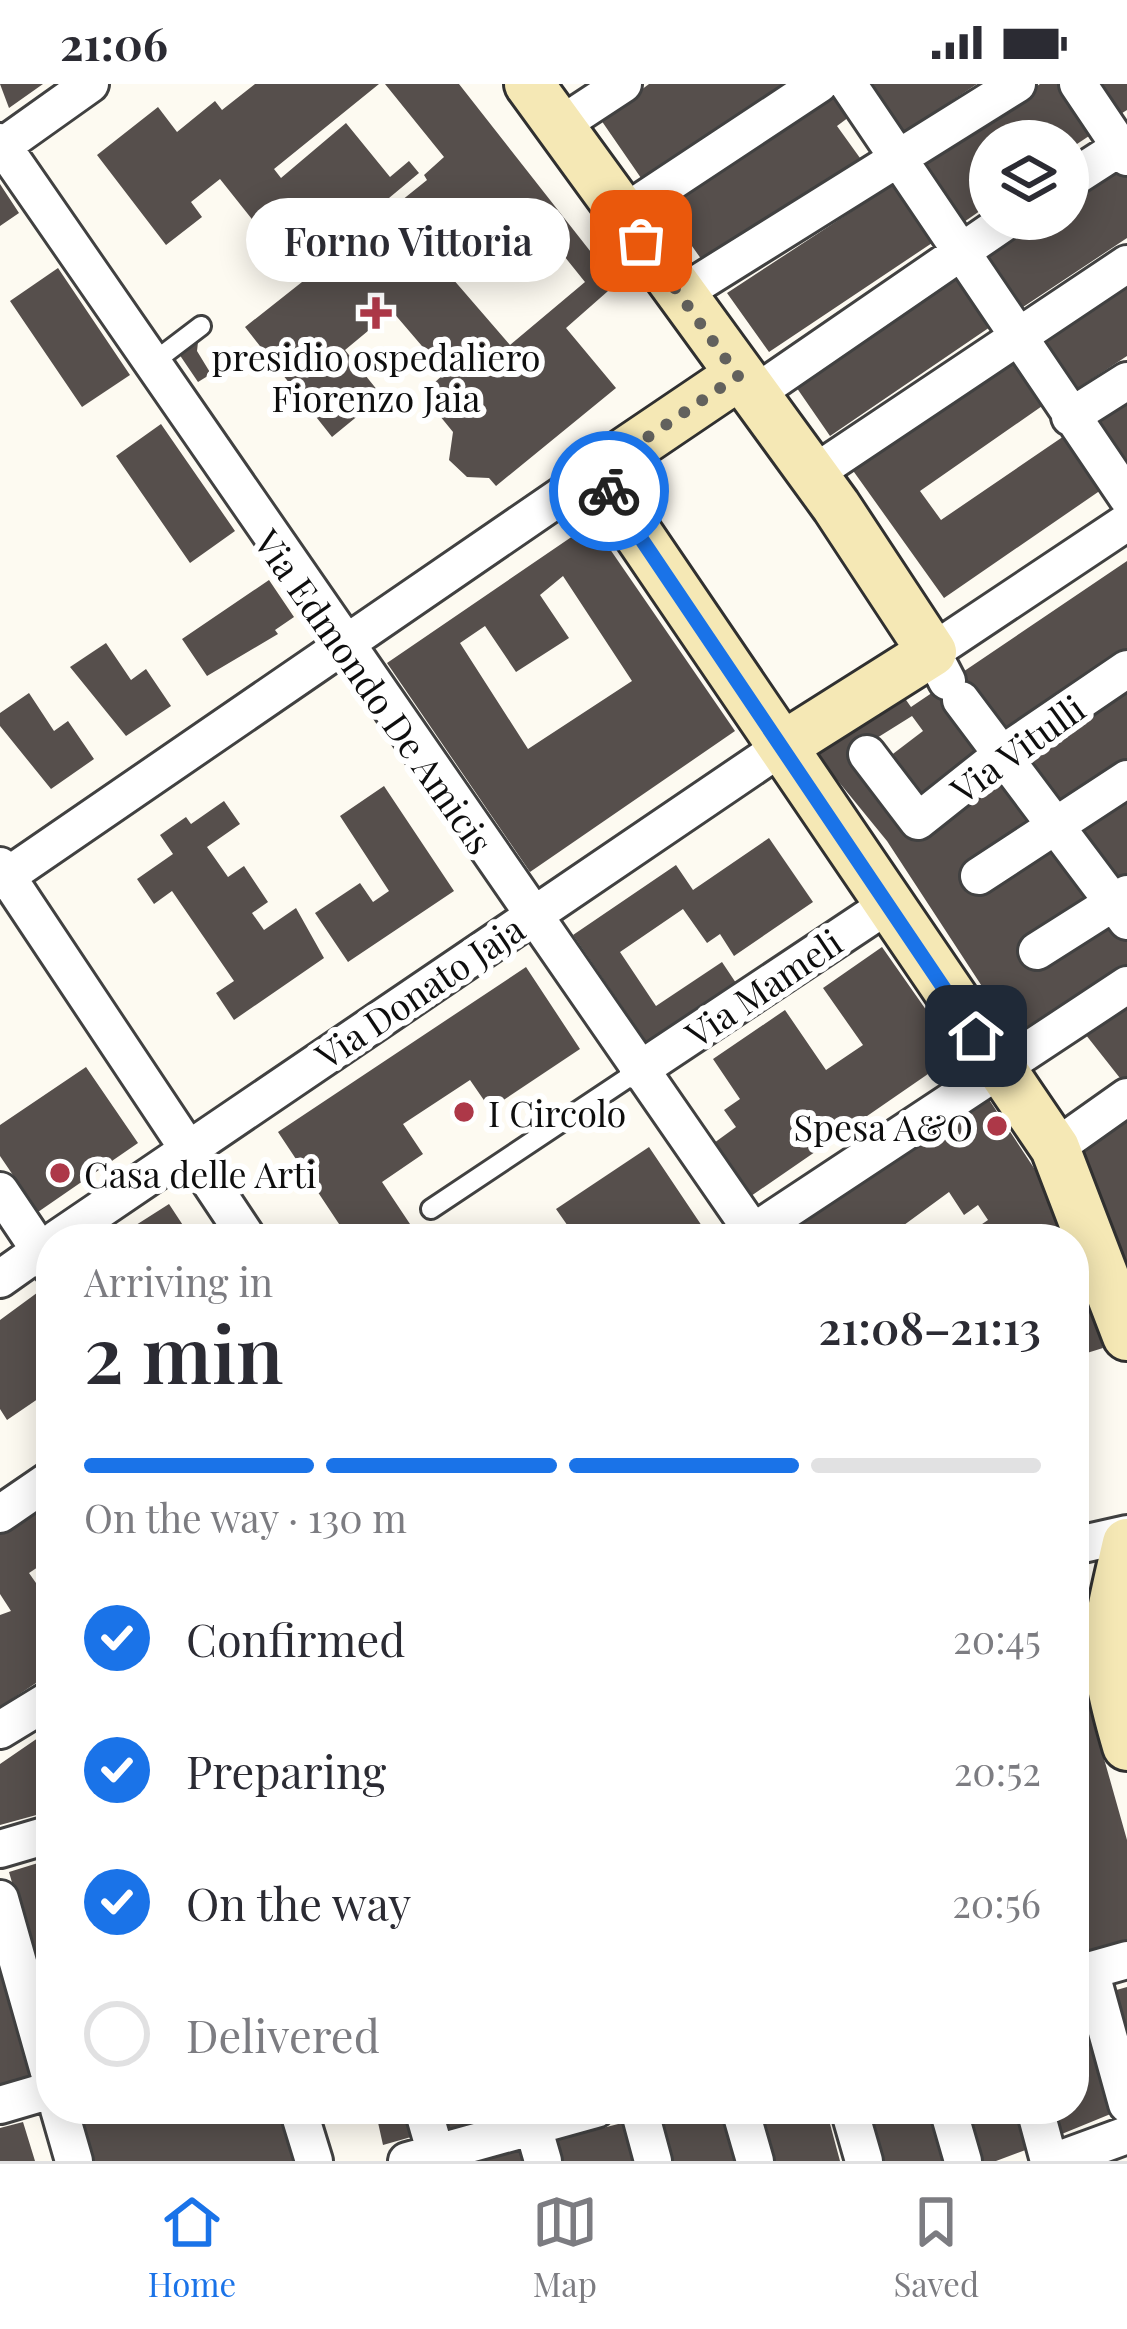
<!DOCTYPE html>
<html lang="en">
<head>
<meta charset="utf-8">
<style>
	:root { --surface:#fff; --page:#f2f2f3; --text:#2b2b33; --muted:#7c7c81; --line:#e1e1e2; --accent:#1a73e8 }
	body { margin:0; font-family:"Playfair Display",serif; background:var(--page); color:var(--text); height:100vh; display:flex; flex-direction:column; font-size:45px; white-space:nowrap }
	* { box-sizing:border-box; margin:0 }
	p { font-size:39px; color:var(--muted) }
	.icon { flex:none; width:66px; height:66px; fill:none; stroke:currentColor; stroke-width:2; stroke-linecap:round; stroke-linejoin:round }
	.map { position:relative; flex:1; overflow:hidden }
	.side { position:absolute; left:36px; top:1140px; width:1053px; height:900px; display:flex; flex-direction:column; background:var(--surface); border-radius:48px; box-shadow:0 6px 30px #0003 }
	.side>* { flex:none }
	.fabs { position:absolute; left:969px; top:36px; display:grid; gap:24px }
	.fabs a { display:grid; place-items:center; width:120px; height:120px; border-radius:50%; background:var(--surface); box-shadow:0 6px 30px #0003; font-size:60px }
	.pin { position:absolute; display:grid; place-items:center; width:102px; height:102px; color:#fff; margin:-51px; border-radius:24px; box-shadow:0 6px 18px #0006 }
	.courier { position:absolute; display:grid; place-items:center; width:120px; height:120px; margin:-60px; border:9px solid #1a73e8; border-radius:50%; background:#fff; color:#222; box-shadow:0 3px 15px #0007 }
	.bubble { position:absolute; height:84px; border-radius:42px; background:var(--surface); box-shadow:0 6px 30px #0003; font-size:39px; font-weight:600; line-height:84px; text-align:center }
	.headline em { font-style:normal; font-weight:600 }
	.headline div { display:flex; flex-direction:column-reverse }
	.headline { display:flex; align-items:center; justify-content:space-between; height:204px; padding:0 48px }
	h1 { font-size:78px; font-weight:600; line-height:90px }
	.bar { display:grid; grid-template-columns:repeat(4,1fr); gap:18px 12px; align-content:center; height:144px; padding:0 48px }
	.bar i { height:15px; border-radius:9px; background:var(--line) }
	.bar .on { background:var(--accent) }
	.bar p { grid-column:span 4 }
	ol { padding:0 48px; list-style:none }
	li { display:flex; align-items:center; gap:36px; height:132px }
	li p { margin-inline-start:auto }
	li .icon { padding:12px; border-radius:50%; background:var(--accent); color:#fff; stroke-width:4 }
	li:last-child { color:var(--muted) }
	li i { width:66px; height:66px; border:6px solid var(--line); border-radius:50% }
	.status { display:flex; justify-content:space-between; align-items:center; height:84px; padding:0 60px; background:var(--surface); direction:ltr }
	.status svg { height:33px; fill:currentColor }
	.tab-bar { display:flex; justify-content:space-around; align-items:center; height:168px; border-top:3px solid var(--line); background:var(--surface); font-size:33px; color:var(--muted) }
	.tab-bar a { display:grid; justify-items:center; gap:6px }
	.tab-bar .on { color:var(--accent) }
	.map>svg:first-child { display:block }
</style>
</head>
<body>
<div class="status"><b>21:06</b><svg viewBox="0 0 49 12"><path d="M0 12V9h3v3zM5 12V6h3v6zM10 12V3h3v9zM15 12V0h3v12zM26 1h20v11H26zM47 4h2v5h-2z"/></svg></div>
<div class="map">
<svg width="1127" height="2077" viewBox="0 0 1127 2077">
	<rect width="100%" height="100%" fill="#fdfaf1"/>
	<path fill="#564f4c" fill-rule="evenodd" d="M0 0H43L9 24Z
		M255 0H379L274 85 281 94 346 39 390 93 409 77 419 89 335 159 340 166 427 96 424 91 444 73 385 0H459L616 200 566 244 616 304 496 402 489 394 467 393 449 376 453 348 422 310 445 289 392 227 345 266 382 312 332 353 245 243 302 198 220 95 191 118 202 133 166 161 97 71 158 23 177 48 215 17 222 26ZM523 121 585 198 510 261 446 187Z
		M649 0H784L641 94 601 36Z
		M866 0H977L900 51Z
		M1040 0H1064L1095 48 1068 66V57H990V120L961 140 920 80Z
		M1098 0H1127V26L1119 31Z
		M840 5 857 27 837 42 860 74 704 179 665 124Z
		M1117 78 1127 93V154L1017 227 979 169 1031 135H1068V110Z
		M898 97 938 155 769 268 727 209Z
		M0 100 19 129 0 142Z
		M58 184 130 291 82 323 10 217Z
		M955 184 993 241 830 352 792 297Z
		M1127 197V272L1072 308 1036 258Z
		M189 258H198L197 267 211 290 198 298 177 267Z
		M1014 274 1045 320 920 407 941 436 1067 350 1101 406 944 514 849 381Z
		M1127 311V396L1089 337Z
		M161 340 235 447 190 479 116 372Z
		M592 439 735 647 530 788 387 579ZM563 492 632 597 528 665 460 559 485 542 516 588 569 554 540 511Z
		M1127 477V571L915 723 881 679 923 647 912 632 856 667 919 751 1004 687 1127 851V889L1021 962 887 757 807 659 899 606 911 623Z
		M269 496 294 533 275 546 278 550 207 592 182 555Z
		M106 559 131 596 146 585 171 622 126 652 70 583Z
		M1127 600V678L1059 725 1022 675Z
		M29 609 54 647 68 637 94 675 51 705 0 642V629Z
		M384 702 454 807 348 878 315 829 360 799 373 818 389 807 340 732Z
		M1127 707V793L1118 799 1075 744Z
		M224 717 240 740 207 763 228 793 244 782 268 818 252 829 264 846 296 824 324 874 234 936 216 909 234 897 172 807 154 820 137 795 173 770 160 751 186 733 191 740Z
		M769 754 813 818 734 872 720 850 707 859 683 825 620 868 656 922 722 878 738 902 649 962 573 851 676 781 693 806Z
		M882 863 957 970 751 1112 714 1059 736 1043 724 1026 740 1015 713 975 785 926 826 986 863 961 823 904Z
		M526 883 580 965 490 1025 470 996 403 1040 423 1070 382 1098 420 1155H349L278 1048Z
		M1127 916V1003L1082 946Z
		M86 983 138 1059 38 1128 0 1072V1041Z
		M988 1014 1055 1116 1068 1155H960L988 1136 978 1121 964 1131 949 1108 885 1155H777Z
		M1127 1030V1178L1074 1065Z
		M649 1063 704 1145 689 1155H577L556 1125Z
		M169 1120 192 1155H114Z
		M1074 1177 1103 1264 1074 1273Z
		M45 1203 51 1213V1306L7 1336 0 1325V1236Z
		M51 1416V1482L47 1477 29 1489 36 1499 51 1489V1517L45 1521 51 1519V1529L38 1533 51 1569V1589L0 1623V1531L11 1527 0 1510V1449Z
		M1075 1572 1127 1756V1867L1074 1881Z
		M51 1645V1727L0 1741V1680Z
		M51 1775V1882L37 1886 9 1788Z
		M0 1882 32 1992 0 2001Z
		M1127 1903V1981L1106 1909Z
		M1083 1913 1113 2029 1052 2054 1044 2025H1074V1915Z
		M77 2025H281L295 2077H92Z
		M312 2025H369V2026L317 2041Z
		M375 2025H404L411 2053 383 2061Z
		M440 2025H511L514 2035 449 2054Z
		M674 2025H724L738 2077H668L655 2031Z
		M754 2025H826L840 2077H767Z
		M854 2025H930L943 2077H868Z
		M956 2025H1021L1031 2064 996 2077H970Z
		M23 2038 35 2077H0V2044Z
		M622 2039 633 2077H562L556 2056Z
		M524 2063 528 2077H480V2076Z"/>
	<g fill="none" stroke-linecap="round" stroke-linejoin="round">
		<defs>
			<path id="lane" d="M151 280 201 242
				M431 1125 638 987"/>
			<path id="street" d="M848 0 1127 413
				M1078 0 1127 73
				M559 42 623 0
				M0 58 753 1148
				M0 64 90 0
				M1068 97 1127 59
				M621 131 819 0
				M681 210 1017 0
				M753 311 1009 135
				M1070 333 1127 297
				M813 390 1127 180
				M947 597 932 568 1127 438
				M961 616 1127 837
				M867 670 918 737 1005 668 1127 585
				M0 782 248 1155
				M979 792 1127 695
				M0 797 596 388
				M1037 867 1127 810
				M638 987 889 820
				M1055 1064 1127 1013
				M0 1107 51 1183
				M57 1155 783 662
				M743 1155 1127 901
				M0 1195 51 1159
				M0 1430 51 1395
				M1074 1462 1127 1450
				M1074 1563 1105 1554
				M0 1646 51 1615
				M0 1765 51 1750
				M0 1815 51 1995
				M1090 1886 1127 2020
				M1074 1891 1127 1876
				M0 2021 51 2006
				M59 2025 74 2077
				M298 2025 314 2077
				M423 2025 438 2077
				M528 2025 543 2077
				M639 2025 653 2077
				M740 2025 755 2077
				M849 2025 864 2077
				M948 2025 963 2077
				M1035 2025 1049 2077
				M407 2077 596 2025
				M1056 2077 1127 2051"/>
			<path id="secondary" d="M529 0 836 422 932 568 783 662
				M738 292 596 388 1055 1064 1127 1252
				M1127 1459C1105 1554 1099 1566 1127 1662"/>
		</defs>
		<use href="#lane" stroke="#414141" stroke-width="24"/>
		<use href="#street" stroke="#414141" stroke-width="42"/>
		<use href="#secondary" stroke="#303030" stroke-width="54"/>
		<use href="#lane" stroke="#fff" stroke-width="18"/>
		<use href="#street" stroke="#fff" stroke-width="36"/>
		<use href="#secondary" stroke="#f5e8b5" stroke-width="48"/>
	</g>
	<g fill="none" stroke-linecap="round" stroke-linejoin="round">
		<path stroke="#62615d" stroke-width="12" stroke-dasharray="0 21.6" d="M609 407 596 388 738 292 641 157"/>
		<path stroke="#1a73e8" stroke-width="15" d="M609 407 976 952"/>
	</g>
	<g fill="#ad3848" stroke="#fff" stroke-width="4.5">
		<path d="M370 211h12v12h12v12h-12v12h-12v-12h-12v-12h12z"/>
		<circle cx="464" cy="1028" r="12"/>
		<circle cx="997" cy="1042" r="12"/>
		<circle cx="60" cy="1089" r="12"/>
	</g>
	<g text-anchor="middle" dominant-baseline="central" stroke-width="12" stroke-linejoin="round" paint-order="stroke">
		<g font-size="36" fill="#0e0e0e" stroke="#fff" text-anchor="start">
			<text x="376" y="272" text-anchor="middle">presidio ospedaliero<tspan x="376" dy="41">Fiorenzo Jaia</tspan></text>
			<text x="488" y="1028">I Circolo</text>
			<text x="973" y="1042" text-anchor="end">Spesa A&amp;O</text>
			<text x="84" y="1089">Casa delle Arti</text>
		</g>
		<g font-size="36" fill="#0e0e0e" stroke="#fff">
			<text transform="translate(375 607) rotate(55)">Via Edmondo De Amicis</text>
			<text transform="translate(1017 664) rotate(-36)">Via Vitulli</text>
			<text transform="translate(763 903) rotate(-34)">Via Mameli</text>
			<text transform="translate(419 907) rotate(-34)">Via Donato Jaja</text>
		</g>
	</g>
</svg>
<div class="fabs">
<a><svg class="icon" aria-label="layers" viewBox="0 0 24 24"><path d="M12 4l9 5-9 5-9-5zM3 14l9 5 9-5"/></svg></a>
</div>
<div class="pin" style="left:641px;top:157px;background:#ea580c"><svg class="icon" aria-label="bag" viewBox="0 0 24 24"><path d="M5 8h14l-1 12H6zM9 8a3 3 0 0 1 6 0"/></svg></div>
<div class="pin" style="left:976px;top:952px;background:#1f2937"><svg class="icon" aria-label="home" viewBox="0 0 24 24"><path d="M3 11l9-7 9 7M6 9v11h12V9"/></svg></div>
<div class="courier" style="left:609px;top:407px"><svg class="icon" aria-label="bike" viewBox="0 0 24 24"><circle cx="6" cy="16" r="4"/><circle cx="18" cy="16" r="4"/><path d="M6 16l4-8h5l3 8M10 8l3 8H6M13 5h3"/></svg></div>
<div class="bubble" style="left:246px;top:114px;width:324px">Forno Vittoria</div>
<section class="side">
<div class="headline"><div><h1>2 min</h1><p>Arriving in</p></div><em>21:08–21:13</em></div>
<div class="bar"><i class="on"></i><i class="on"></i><i class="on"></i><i></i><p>On the way · 130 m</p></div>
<ol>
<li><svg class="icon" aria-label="check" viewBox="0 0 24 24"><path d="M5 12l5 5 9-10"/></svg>Confirmed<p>20:45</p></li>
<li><svg class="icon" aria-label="check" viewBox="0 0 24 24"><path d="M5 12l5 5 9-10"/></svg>Preparing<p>20:52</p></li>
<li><svg class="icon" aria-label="check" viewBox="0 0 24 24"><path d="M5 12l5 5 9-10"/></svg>On the way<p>20:56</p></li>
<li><i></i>Delivered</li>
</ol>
</section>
</div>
<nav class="tab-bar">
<a class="on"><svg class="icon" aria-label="home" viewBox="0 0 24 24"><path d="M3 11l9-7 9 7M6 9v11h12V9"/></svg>Home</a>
<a><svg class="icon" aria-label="map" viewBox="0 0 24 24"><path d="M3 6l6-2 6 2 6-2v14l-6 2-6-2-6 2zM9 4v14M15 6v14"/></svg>Map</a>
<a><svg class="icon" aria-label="saved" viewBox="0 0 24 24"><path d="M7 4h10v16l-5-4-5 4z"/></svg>Saved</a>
</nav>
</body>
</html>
